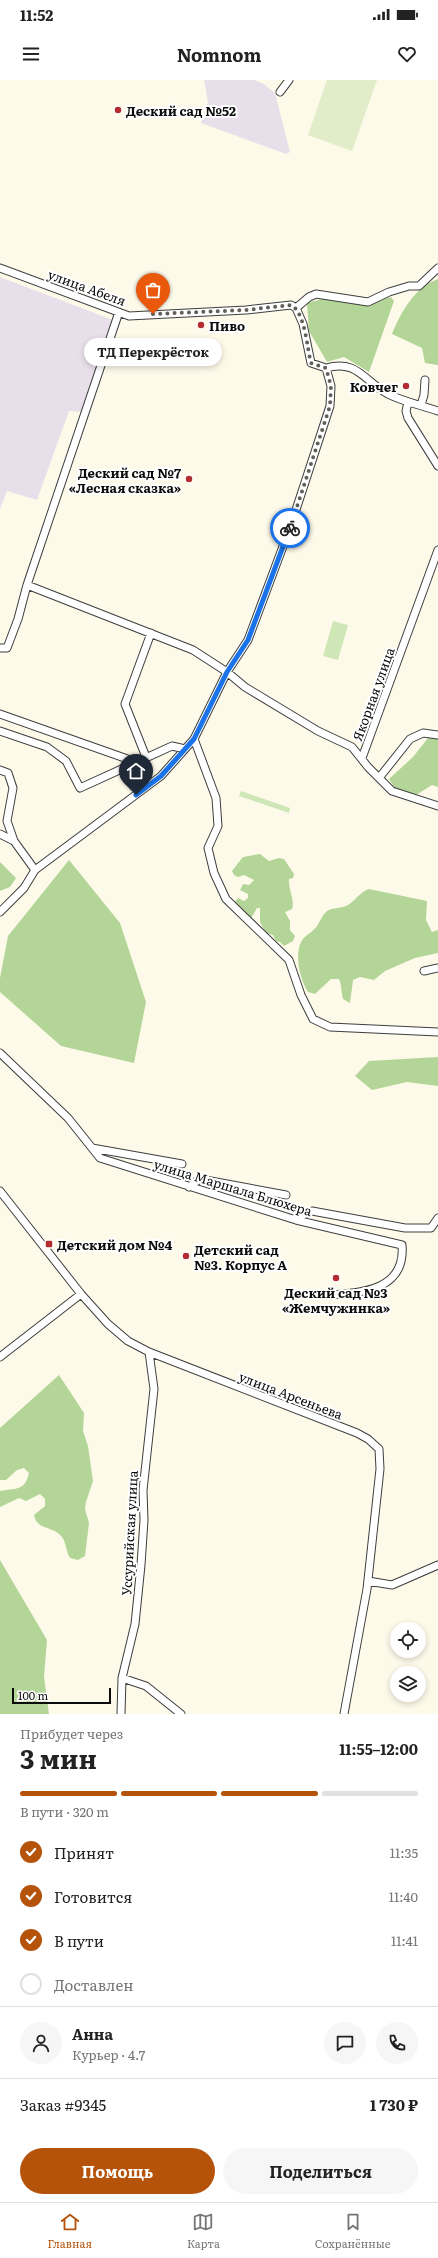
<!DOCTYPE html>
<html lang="ru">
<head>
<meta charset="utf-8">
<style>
	:root { --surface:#fff; --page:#f6f6f6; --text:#222; --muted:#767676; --line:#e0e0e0; --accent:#b45309 }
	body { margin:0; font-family:Literata,serif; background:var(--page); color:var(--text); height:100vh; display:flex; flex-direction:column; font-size:15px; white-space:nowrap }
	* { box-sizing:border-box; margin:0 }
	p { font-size:13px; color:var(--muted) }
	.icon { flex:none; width:22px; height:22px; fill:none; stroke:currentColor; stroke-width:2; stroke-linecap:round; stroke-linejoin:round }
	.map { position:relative; height:1634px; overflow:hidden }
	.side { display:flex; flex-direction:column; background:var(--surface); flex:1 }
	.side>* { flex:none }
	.fabs { position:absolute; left:390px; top:1542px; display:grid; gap:8px }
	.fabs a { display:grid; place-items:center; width:36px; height:36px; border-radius:50%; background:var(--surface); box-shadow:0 2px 6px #0003; font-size:20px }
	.scale { position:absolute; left:12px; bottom:10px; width:99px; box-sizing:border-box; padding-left:4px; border:2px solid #0b0b0b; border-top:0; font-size:11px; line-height:14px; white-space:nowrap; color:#0b0b0b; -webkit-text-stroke:3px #fff; paint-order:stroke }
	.pin { position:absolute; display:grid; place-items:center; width:34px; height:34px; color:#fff; margin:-41px -17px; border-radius:50% 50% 50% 0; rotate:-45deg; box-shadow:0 0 4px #0007 }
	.pin .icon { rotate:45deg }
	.courier { position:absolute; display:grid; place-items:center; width:40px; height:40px; margin:-20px; border:3px solid #1a73e8; border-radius:50%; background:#fff; color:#222; box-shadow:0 1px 5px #0007 }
	.bubble { position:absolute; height:28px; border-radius:14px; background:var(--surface); box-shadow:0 2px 6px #0003; font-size:13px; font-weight:700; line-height:28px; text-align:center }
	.overview em { font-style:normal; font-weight:700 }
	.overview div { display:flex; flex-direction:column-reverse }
	.overview { display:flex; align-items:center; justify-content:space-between; height:68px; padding:0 20px }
	h1 { font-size:26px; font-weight:700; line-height:30px }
	.bar { display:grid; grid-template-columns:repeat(4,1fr); gap:6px 4px; align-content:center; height:48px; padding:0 20px }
	.bar i { height:5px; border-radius:3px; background:var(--line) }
	.bar .current { background:var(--accent) }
	.bar p { grid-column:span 4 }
	.line { display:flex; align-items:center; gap:10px; padding:0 20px; border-top:1px solid var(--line) }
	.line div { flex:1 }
	.round { display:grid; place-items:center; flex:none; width:42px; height:42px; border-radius:21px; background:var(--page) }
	ol { padding:0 20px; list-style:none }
	li { display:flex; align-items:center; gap:12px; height:44px }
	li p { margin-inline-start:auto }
	li .icon { padding:4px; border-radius:50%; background:var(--accent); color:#fff; stroke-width:4 }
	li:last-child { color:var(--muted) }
	li i { width:22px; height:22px; border:2px solid var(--line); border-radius:50% }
	.cta { display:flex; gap:8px; margin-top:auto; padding:8px 20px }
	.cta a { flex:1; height:46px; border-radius:24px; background:var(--accent); color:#fff; font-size:16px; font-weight:700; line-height:46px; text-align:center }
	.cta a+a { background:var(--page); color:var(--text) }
	.status { display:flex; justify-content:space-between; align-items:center; height:28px; padding:0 20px; background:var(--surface); direction:ltr }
	.status svg { height:11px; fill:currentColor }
	header { display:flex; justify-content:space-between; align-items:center; height:52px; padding:0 20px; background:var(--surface); font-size:18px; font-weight:700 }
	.tab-bar { display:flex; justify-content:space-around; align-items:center; height:56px; border-top:1px solid var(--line); background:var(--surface); font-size:11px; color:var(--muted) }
	.tab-bar a { display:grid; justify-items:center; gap:2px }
	.tab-bar .current { color:var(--accent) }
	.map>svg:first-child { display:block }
</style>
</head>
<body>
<div class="status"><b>11:52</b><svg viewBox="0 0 49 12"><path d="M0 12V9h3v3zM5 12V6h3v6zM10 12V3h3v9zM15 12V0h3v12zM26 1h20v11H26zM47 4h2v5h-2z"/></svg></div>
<header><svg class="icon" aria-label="menu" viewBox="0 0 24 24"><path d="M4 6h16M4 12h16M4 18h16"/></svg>Nomnom<svg class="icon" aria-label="heart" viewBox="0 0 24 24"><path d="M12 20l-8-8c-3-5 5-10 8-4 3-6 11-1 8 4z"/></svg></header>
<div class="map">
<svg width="438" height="1634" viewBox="0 0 438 1634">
	<rect width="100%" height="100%" fill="#fefaea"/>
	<path fill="#e9dfea" d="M204 0H254L264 4 275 13 290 72 286 74 201 43 208 22Z
		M0 197 113 240 82 332 69 331 37 420 7 411 0 429Z"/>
	<path fill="#cfe6b7" d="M333 541 348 545 338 580 323 576Z
		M241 711 290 728 289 733 239 716Z"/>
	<path fill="#b3d597" d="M438 199V285L425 283 422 268 392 254C401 232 415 207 438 199Z
		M329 217 366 224 391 217 394 221 369 292 344 277 327 282 309 251 307 223Z
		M438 657V707L432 705 413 717 395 708 389 699 413 677 428 658Z
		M260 774 269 781 279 778 284 779 294 794 293 798 289 799C288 809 295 819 292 829L285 832 290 841V850L295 856 293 861 284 866 280 862 276 861 273 855 266 853 260 842V828H257L250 840 234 823 238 818 244 821 248 818V814L240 810 243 804 249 805 254 800 244 795 238 797 234 795 232 791 243 777Z
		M69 780 120 843 146 922 134 983 61 966 0 912V898L8 856Z
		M0 782 16 798 10 807 0 811Z
		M369 809 427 821 426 840 432 852 438 850V873L415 878 385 891 374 900 360 897 353 900 350 923 343 919C341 912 342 906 339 899H331L315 914 308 912C300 900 293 872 303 859 307 854 313 852 317 846 320 842 322 835 327 831 333 827 341 829 348 825 356 820 360 812 369 809Z
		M438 977V1006L407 1002 372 1010 355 996 369 981Z
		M59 1295 84 1333 83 1351 88 1366 93 1401 86 1422 85 1429 89 1443 85 1476 78 1480 70 1478C66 1472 66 1462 62 1457 53 1445 37 1451 34 1435L45 1426V1419L40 1414 26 1421 19 1418 0 1427V1411C14 1408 25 1412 29 1393L24 1388 17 1390 6 1400H0V1348Z
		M0 1480 47 1560 44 1597 49 1634H0Z"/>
	<path fill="#e0edc8" d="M327 0H377L352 71 308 55Z"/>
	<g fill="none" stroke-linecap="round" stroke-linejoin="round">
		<defs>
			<path id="street" d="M280 12 289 0
				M0 188 129 236 246 230 291 225 296 228
				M296 228 309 217 316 214 368 222 389 212 409 206H419L438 188
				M296 228 303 244 311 283 326 288
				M326 288C357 279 364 301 388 314 404 322 421 325 438 331
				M408 322 406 331 408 338 438 386
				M421 325 424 315 425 300
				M27 505 193 570 227 592 245 607 318 651 352 667 368 687 392 711 438 726
				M0 568H7L18 539 27 505 119 232
				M0 634 136 682
				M0 651 47 667 66 681 80 708 172 666 185 669
				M194 659 216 718 218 746 208 768 214 793 226 819 289 880 301 915 313 939 330 947 438 952
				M146 677 125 624 151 553
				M362 678 438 470
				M0 690 8 693 13 708 7 741 14 761
				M379 698 410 659 423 653 438 655
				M0 754 14 761 35 790
				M0 832 24 808 35 790 161 696 194 659 227 592 248 560 291 445 330 326 331 306 326 288
				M424 891 438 888
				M0 973 68 1038 100 1078 296 1140 402 1165C406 1210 362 1213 329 1215
				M92 1068 182 1084
				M189 1107 200 1099 286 1115
				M0 1111 81 1214 108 1244 128 1261 149 1272 357 1353 368 1359 379 1369 380 1389 367 1509 344 1634
				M294 1139 312 1131 405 1148H431L438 1138
				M0 1277 81 1214
				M368 1501 392 1505 438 1485
				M122 1598 146 1606 181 1634
				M121 1634 122 1598 135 1544 141 1485 144 1440 143 1410 154 1309 149 1272"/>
		</defs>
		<use href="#street" stroke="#3e3e3e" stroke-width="9"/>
		<use href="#street" stroke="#fff" stroke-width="7"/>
	</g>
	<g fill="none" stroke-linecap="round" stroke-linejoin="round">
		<path stroke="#605f59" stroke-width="4" stroke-dasharray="0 7.2" d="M153 234 246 230 291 225C305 232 307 268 311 283L326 288 331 306 330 326 290 448"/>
		<path stroke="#1a73e8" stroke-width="5" d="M136 715 161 696 194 659 227 592 248 560 290 448"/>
	</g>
	<g fill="#b22c32" stroke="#fff" stroke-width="1.5">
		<circle cx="118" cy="30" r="4"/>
		<circle cx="201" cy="245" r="4"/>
		<circle cx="406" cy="306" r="4"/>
		<circle cx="189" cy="399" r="4"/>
		<rect x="45" y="1160" width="8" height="8" rx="2"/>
		<circle cx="186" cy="1176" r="4"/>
		<circle cx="336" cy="1198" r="4"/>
	</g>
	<g text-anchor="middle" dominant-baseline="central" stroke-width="4" stroke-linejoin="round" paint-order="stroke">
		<g font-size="13" font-weight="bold" fill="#0b0b0b" stroke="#fff" text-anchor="start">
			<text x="126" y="30">Деский сад №52</text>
			<text x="209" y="245">Пиво</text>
			<text x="398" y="306" text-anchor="end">Ковчег</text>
			<text x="181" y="392" text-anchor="end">Деский сад №7<tspan x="181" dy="15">«Лесная сказка»</tspan></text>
			<text x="57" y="1164">Детский дом №4</text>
			<text x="194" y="1169">Детский сад<tspan x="194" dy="15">№3. Корпус А</tspan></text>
			<text x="336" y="1212" text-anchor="middle">Деский сад №3<tspan x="336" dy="15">«Жемчужинка»</tspan></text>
		</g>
		<g font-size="13" fill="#0b0b0b" stroke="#fff">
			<text transform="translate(87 207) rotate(20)">улица Абеля</text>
			<text transform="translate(373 614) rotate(-70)">Якорная улица</text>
			<text transform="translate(233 1107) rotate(17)">улица Маршала Блюхера</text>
			<text transform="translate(291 1315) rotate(21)">улица Арсеньева</text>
			<text transform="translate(129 1453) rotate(-87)">Уссурийская улица</text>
		</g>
	</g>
</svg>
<div class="fabs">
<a><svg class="icon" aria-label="locate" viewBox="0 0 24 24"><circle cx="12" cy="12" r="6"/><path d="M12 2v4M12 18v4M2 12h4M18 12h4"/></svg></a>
<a><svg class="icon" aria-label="layers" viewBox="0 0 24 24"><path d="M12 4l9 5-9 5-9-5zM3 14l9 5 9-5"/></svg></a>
</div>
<div class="scale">100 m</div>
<div class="pin" style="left:153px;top:234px;background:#ea580c"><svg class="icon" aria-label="bag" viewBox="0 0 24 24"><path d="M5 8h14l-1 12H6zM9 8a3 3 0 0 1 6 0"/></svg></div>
<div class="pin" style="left:136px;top:715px;background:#1f2937"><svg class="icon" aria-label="home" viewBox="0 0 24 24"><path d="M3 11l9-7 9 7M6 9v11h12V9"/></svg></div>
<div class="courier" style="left:290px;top:448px"><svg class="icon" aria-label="bike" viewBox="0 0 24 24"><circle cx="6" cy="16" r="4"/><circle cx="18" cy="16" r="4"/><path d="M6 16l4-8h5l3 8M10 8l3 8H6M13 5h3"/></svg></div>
<div class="bubble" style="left:84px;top:258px;width:138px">ТД Перекрёсток</div>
</div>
<section class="side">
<div class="overview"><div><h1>3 мин</h1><p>Прибудет через</p></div><em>11:55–12:00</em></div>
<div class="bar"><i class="current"></i><i class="current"></i><i class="current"></i><i></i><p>В пути · 320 m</p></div>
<ol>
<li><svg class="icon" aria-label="check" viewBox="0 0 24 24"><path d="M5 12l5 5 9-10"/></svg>Принят<p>11:35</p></li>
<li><svg class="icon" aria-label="check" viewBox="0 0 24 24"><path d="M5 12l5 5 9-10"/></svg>Готовится<p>11:40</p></li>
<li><svg class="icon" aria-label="check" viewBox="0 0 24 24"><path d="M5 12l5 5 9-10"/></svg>В пути<p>11:41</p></li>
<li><i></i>Доставлен</li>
</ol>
<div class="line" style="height:72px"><a class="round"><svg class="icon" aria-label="person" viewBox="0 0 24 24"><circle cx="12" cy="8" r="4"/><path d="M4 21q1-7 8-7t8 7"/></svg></a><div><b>Анна</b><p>Курьер · 4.7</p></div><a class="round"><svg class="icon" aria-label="chat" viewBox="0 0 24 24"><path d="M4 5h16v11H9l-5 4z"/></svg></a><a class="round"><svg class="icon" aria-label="phone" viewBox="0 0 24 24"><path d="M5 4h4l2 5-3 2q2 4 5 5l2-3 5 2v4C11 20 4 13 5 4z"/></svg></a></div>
<div class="line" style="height:52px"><div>Заказ #9345</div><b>1 730 ₽</b></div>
<div class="cta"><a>Помощь</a><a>Поделиться</a></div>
</section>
<nav class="tab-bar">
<a class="current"><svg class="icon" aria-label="home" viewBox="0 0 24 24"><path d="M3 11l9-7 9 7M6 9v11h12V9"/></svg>Главная</a>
<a><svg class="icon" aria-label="map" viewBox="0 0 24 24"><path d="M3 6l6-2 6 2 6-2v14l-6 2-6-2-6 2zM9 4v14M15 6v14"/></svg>Карта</a>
<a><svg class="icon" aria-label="saved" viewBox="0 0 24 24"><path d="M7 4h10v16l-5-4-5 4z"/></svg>Сохранённые</a>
</nav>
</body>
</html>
